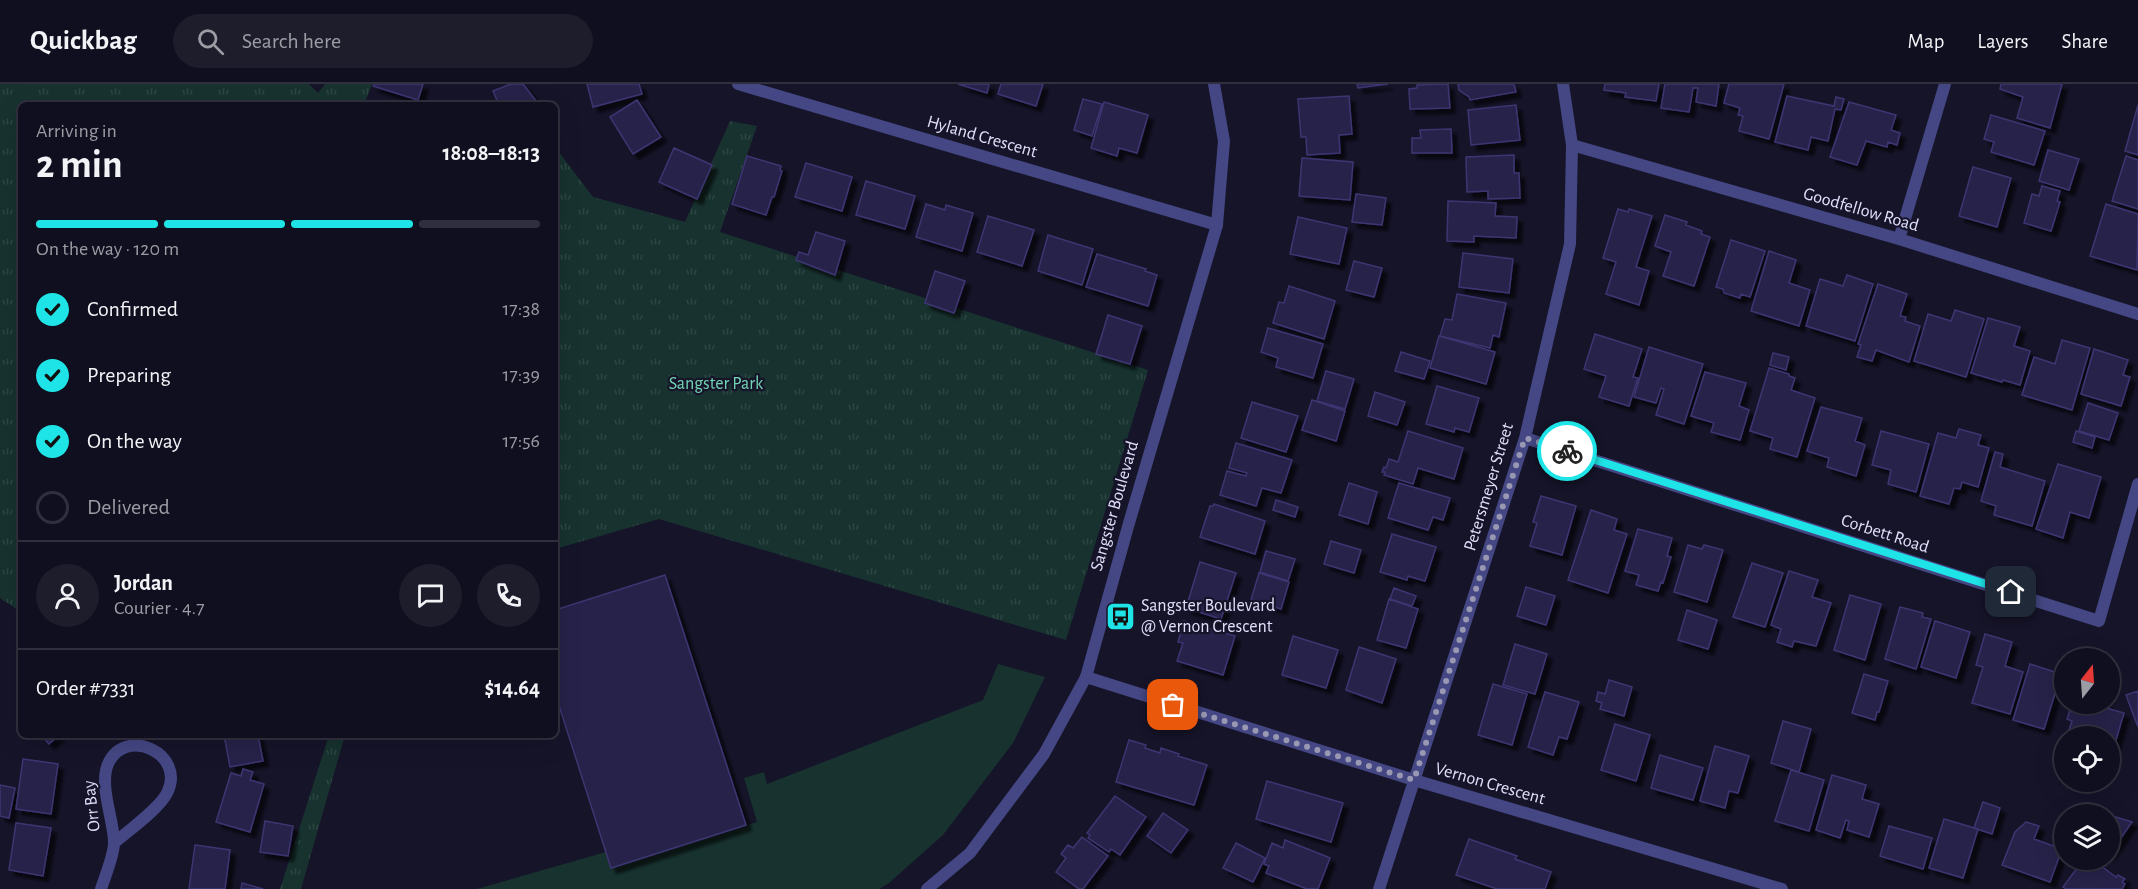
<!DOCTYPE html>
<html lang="en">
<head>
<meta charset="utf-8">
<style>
	:root { --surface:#100f1f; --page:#1e1d2c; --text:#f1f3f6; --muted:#9c9ca4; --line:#302f3d; --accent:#1fe4e7 }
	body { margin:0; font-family:"Alegreya Sans",sans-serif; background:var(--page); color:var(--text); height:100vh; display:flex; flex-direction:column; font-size:22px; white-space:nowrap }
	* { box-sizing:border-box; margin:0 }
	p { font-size:20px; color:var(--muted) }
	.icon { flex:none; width:33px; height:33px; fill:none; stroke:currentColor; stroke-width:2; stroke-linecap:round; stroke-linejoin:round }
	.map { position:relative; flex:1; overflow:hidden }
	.sheet { position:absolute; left:18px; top:18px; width:540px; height:636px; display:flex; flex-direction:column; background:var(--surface); border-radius:9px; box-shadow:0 6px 24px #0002,0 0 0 2px var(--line) }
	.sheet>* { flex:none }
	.needle { width:39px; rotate:17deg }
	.buttons { position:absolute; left:2054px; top:564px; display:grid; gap:12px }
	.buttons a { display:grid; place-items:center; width:66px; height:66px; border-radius:50%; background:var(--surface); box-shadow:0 6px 24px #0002,0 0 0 2px var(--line); font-size:30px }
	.pin { position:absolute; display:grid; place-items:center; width:51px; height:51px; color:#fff; margin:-26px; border-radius:12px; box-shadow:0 3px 9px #0006 }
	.courier { position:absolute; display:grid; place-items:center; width:60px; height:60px; margin:-30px; border:4px solid #1fe4e7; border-radius:50%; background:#fff; color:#222; box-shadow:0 2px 8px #0007 }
	.headline em { font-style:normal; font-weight:700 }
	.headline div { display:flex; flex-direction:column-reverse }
	.headline { display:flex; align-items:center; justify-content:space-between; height:102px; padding:0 18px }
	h1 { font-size:39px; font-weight:700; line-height:45px }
	.bar { display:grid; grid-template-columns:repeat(4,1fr); gap:9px 6px; align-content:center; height:72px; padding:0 18px }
	.bar i { height:8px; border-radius:4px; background:var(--line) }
	.bar .active { background:var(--accent) }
	.bar p { grid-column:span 4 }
	.line { display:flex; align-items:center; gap:15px; padding:0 18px; border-top:2px solid var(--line) }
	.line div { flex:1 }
	.round { display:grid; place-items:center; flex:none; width:63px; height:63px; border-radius:32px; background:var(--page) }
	ol { padding:0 18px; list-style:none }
	li { display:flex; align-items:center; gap:18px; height:66px }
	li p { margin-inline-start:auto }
	li .icon { padding:6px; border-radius:50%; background:var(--accent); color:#111; stroke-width:4 }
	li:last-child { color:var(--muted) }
	li i { width:33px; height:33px; border:3px solid var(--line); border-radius:50% }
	header { display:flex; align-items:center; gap:36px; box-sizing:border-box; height:84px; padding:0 30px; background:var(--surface); border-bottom:2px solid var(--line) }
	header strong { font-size:28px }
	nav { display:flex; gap:33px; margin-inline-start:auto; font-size:21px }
	.search { width:420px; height:54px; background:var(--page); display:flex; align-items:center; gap:15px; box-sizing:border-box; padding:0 21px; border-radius:33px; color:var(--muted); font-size:22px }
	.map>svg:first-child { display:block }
</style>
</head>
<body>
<header>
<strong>Quickbag</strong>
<div class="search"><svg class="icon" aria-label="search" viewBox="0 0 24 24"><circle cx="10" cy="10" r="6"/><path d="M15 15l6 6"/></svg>Search here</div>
<nav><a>Map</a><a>Layers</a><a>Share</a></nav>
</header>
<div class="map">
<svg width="2138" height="805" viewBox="0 0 2138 805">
	<defs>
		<pattern id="park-tufts" width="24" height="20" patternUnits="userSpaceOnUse" patternTransform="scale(1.5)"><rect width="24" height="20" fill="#17322f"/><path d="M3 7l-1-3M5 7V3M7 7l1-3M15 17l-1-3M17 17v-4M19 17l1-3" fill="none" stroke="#2d4644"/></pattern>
		<filter id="shadow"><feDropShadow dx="5.5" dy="5.5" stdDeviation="1.5" flood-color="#0009"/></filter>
	</defs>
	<rect width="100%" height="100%" fill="#161429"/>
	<path fill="#17322f" d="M998 580 1045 593 1013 659 943 751 889 799 879 805H477L606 768 612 784 757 738 744 694 764 688 767 700 983 616Z"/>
	<path fill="url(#park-tufts)" d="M0 0H309L318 9 325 0H372L364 21H21V528L0 514Z
		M730 37 757 42 720 148 1148 286 1066 556 659 435 555 465V63L593 113 685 138Z
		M329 651H345L301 805H280Z"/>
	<path fill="#262248" stroke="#3d3672" stroke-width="1.5" filter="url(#shadow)" d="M374 0H423L418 16 373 2Z
		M511 0H523L539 21H499L493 7Z
		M587 0H639L642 10 593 23Z
		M958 0H989L987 9Z
		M1001 0H1043L1036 22 998 10Z
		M1357 0H1388L1358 4Z
		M1448 0 1450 24 1410 25 1409 5 1417 4V1Z
		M1458 0H1514L1516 8 1470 16 1469 13 1459 6Z
		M1605 0H1659L1656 17 1625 13 1626 9 1604 6Z
		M1665 0H1719L1716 22 1696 18 1698 4H1693L1689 28 1661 24Z
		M1729 0H1784L1769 55 1739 47 1743 32 1738 31 1740 24 1724 19Z
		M2001 0H2062L2050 44 2017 34 2023 13 2000 5Z
		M1349 12 1352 50 1339 51 1340 69 1307 71 1306 53H1301L1298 15Z
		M1787 12 1834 22 1836 13 1844 15 1841 26 1835 25 1828 57 1811 53 1808 66 1775 58Z
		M1083 15 1102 20 1092 52 1074 46Z
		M637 16 661 53 633 70 610 33Z
		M1104 18 1148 31 1137 69 1119 64 1117 72 1091 64Z
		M1849 18 1896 31 1891 46 1900 49 1897 61 1888 58 1887 63 1866 57 1857 81 1830 73Z
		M1516 21 1520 56 1471 61 1468 26Z
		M2138 21V71L2125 67Z
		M1991 31 2045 47 2034 81 1991 68 1994 58 1984 55Z
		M1451 45 1452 69H1412V54H1421L1420 46Z
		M674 64 712 81 697 115 659 98Z
		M2048 66 2079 75 2069 106 2039 97Z
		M1514 71V89H1519L1520 114 1488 115V107L1467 108 1466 73Z
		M747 72 781 82 780 86 782 87 774 113H772L766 131 732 120Z
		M2126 72 2138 76V125L2112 117Z
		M1302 74 1353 78 1350 116 1299 112Z
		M806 79 852 93 842 127 795 113Z
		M1973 83 2011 94 1997 143 1959 132Z
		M866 97 915 112 905 145 856 131Z
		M2042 102 2060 107 2057 117 2060 118 2051 147 2024 139 2032 110 2039 112Z
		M1356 110 1386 114 1382 141 1352 138Z
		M1448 117 1496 119 1495 132 1517 133 1516 154 1474 152V158L1447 157Z
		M926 120 945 126 946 121 973 129 962 167 916 153Z
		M2106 120 2138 130 2137 186 2090 172Z
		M1618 125 1628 128 1629 125 1652 132 1636 183 1649 187 1639 221 1606 210 1616 178 1603 174Z
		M1665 131 1687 138 1686 141 1702 147 1701 150 1710 153 1694 202 1663 192 1671 168 1655 162Z
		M988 132 1034 146 1022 182 977 168Z
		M1298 133 1347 144 1339 180 1290 170Z
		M816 148 845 157 835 191 796 176 799 168 808 171Z
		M1048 151 1093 165 1082 201 1038 187Z
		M1731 156 1765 167 1750 213 1741 210 1740 214 1724 209 1723 205 1716 203Z
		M1769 167 1796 176 1789 199 1810 206 1799 242 1751 227Z
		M1463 169 1513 175 1509 209 1459 203Z
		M1097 170 1146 185 1145 187 1157 191 1148 222 1086 203Z
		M1354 177 1382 184 1374 213 1346 206Z
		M935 187 965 197 954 229 925 219Z
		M1847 191 1873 200 1855 257 1806 242 1820 195 1843 202Z
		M1878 200 1907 210 1900 232 1906 233 1905 237 1920 242 1909 278 1876 266 1872 277 1857 273 1861 261 1858 260Z
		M1289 202 1335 217 1324 255 1273 239 1279 218 1284 219Z
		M1457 210 1506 219 1499 253 1493 251 1490 264 1440 252 1445 235 1452 236Z
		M1955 226 1984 235 1966 293 1914 277 1928 230 1951 237Z
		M1108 231 1142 242 1130 280 1096 270Z
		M1988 234 2020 243 2014 262 2030 267 2020 301 2003 296 2002 298 1971 289Z
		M1268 244 1323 260 1313 294 1276 283 1278 274 1261 268Z
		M1595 250 1642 265 1633 293 1638 294 1629 322 1599 313 1606 292 1584 285Z
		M1439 252 1495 268 1486 300 1430 284Z
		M2062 256 2090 264 2072 326 2022 311 2034 273 2055 280Z
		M1649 263 1703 280 1684 340 1656 331 1664 305 1661 304 1656 319 1634 313Z
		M2094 265 2128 276 2123 291 2130 293 2121 322 2081 310Z
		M1401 268 1430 277 1424 295 1395 287Z
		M1773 269 1789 273 1786 286 1770 281Z
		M1769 284 1789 290V292L1795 294 1791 306 1815 314 1797 373 1770 365 1773 354 1750 347Z
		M1326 287 1354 295 1345 325 1317 317Z
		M1705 288 1746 299 1739 322 1749 326 1740 356 1711 348 1714 339 1691 332Z
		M1437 302 1479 314 1469 348 1455 344 1454 348 1426 340Z
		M1375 308 1405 318 1397 341 1368 332Z
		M1312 316 1345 327 1336 357 1302 346Z
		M1252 318 1298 332 1286 368 1241 354Z
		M2088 319 2118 329 2109 356 2079 347Z
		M1821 323 1862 334 1855 357 1865 361 1856 392 1827 383 1829 374 1807 367Z
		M1959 345 1981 351 1978 361 1989 364 1978 403 1962 398 1960 405 1954 404 1949 420 1920 412 1938 349 1956 354Z
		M1408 347 1463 364 1454 395 1418 384 1413 400 1384 391 1385 388H1382L1384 383 1386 384 1389 375 1398 378Z
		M1881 347 1929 360 1916 408 1888 400 1891 386 1872 381Z
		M2076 347 2095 353 2092 364 2073 358Z
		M1236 359 1292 376 1281 409 1262 404 1256 422 1220 411 1227 387 1246 392 1247 389 1229 384Z
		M1995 368 2003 370 2000 383 2045 397 2032 442 1994 431 1996 422 1981 417Z
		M2058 380 2101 393 2089 434 2070 428 2063 454 2036 445Z
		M1349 399 1377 408 1368 440 1339 431Z
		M1399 399 1450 414 1443 436 1433 433 1428 446 1388 434Z
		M1541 412 1576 422 1562 471 1530 462 1537 439 1533 438Z
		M1276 416 1298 423 1295 433 1273 426Z
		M1214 420 1265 437 1255 470 1200 453 1210 422H1213Z
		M1591 426 1617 435 1614 446 1627 450 1608 509 1568 496Z
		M1638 445 1672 454 1667 472 1671 473 1663 499 1661 498 1658 507 1636 501 1639 491 1625 487Z
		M1392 450 1436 463 1425 497 1408 492 1407 496 1380 488Z
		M1331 457 1361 466 1354 489 1324 480Z
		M1688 461 1702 465 1704 461 1723 466 1707 518 1674 508Z
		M1266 467 1295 475 1288 497 1260 488Z
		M1200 478 1236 489 1221 535 1186 524Z
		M1752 479 1783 489 1765 543 1733 533Z
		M1789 487 1818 496 1812 513 1831 519 1816 562 1794 557 1792 563 1777 558 1781 545 1771 541Z
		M1259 489 1289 498 1281 525 1251 516Z
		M665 491 746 741 611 784 555 609V526Z
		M1526 503 1555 512 1546 541 1517 532Z
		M1394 504 1416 512 1412 522 1390 515Z
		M1850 511 1881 520 1865 576 1834 566Z
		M1389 515 1418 525 1406 564 1377 556Z
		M1900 523 1923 529 1922 533 1931 535 1916 585 1885 575Z
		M1687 526 1717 536 1708 565 1678 556Z
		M1184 537 1235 552 1223 591 1177 577 1183 559 1178 558Z
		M1935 537 1970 548 1956 594 1921 583Z
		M1985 550 2012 558 2005 582 2023 588 2010 630 1972 619 1983 583 1976 581Z
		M1293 552 1338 566 1326 604 1282 591Z
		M1515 560 1547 570 1535 610 1503 601Z
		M1359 563 1396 575 1382 619 1346 606Z
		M2030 580 2061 590 2044 645 2013 636Z
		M1864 590 1888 597 1879 628H1877L1875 636 1852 629Z
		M1609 596 1632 603 1624 632 1600 625 1602 619 1596 617 1598 608 1605 610Z
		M1493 600 1527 610 1512 661 1478 651Z
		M2138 607V643L2126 611Z
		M1545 608 1579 618 1567 655 1559 653 1553 671 1528 663Z
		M2072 620H2107L2106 624 2124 629 2111 673 2109 672V652H2067L2072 637 2067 635Z
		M1783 637 1811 645 1799 688 1771 679Z
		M1615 640 1650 651 1636 697 1601 686Z
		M41 651H59L49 660Z
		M224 651H258L263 677 230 683Z
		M1129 656 1146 661 1145 664 1160 669 1161 664 1179 670 1178 672 1207 681 1194 721 1116 698Z
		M1715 662 1749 672 1738 709 1729 707 1725 724 1700 717Z
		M1660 671 1703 684 1693 716 1651 704Z
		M23 675 58 680 51 730 16 725Z
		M243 685 253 688 250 696 264 700 250 748 216 738 231 689 241 692Z
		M1791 686 1824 696 1809 747 1775 737Z
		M1832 691 1866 701 1862 715 1879 720 1869 753 1847 746 1849 737 1846 736 1840 754 1816 746Z
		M1267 697 1343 719 1331 758 1256 735Z
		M0 701 15 704 9 734 0 732Z
		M1115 712 1146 733 1120 771 1111 765 1109 768 1088 754 1090 751 1087 749Z
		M1983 718 2000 724 1992 750 1974 744Z
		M1163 729 1188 746 1171 769 1147 752Z
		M2109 731 2132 738 2109 771Z
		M1944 735 1978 745 1963 794 1929 784Z
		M265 737 293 742 288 772 260 768Z
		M2026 738 2039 742 2034 755 2062 765 2050 798 2002 781 2015 748Z
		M16 739 51 744 43 792 9 786Z
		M1889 742 1932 754 1923 785 1880 772Z
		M1082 753 1108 772 1083 805H1079L1056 788 1066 774 1061 770 1068 761 1073 764Z
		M1469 755 1517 772 1515 775 1551 788 1545 805H1497L1456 791Z
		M1285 756 1330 774 1318 805H1307L1266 789 1269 782 1264 780 1272 759 1283 764Z
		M1236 759 1265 774 1253 798 1223 784Z
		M195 761 230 766 225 805H189Z
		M2083 776H2093L2116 793 2118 791 2125 795 2122 798 2125 800 2122 805H2066L2063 803Z
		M242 799 263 805H241Z"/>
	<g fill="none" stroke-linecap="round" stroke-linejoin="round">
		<path stroke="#444783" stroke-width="12" d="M738 0 1217 141
			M1572 61 1899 155 2138 230
			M1899 155 1945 0
			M1525 354 2099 537 2138 400
			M1086 593 1414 696 1782 805
			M101 805C105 792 115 769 114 757 113 734 99 701 108 680 125 641 187 670 167 709 160 724 128 747 114 759
			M1379 805 1525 354 1570 160 1572 61 1563 0"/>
		<path stroke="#444783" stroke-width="12" d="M927 805 970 769 1044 670 1086 593 1129 439 1217 141 1224 57 1214 0"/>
	</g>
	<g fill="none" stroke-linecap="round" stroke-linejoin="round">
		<path stroke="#9998b2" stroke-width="6" stroke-dasharray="0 10.8" d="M1173 621 1414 696 1525 354 1567 367"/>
		<path stroke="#1fe4e7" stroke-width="8" d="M1567 367 2011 508"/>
	</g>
	<defs>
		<symbol id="bus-square" viewBox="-11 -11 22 22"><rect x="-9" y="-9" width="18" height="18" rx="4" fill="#1fe4e7" stroke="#161429"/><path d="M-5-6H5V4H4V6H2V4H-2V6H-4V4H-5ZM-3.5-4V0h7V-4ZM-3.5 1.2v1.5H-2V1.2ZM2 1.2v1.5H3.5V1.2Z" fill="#111"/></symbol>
	</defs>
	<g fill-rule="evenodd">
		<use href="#bus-square" x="1104" y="516" width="33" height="33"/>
	</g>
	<g text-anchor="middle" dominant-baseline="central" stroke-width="4.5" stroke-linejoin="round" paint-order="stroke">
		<g font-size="18" fill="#e0dffc" stroke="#161429">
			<text transform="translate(982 53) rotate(16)">Hyland Crescent</text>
			<text transform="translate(1861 126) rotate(16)">Goodfellow Road</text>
			<text transform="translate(1489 403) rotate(-73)">Petersmeyer Street</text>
			<text transform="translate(1115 422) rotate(-74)">Sangster Boulevard</text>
			<text transform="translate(1885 450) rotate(18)">Corbett Road</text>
			<text transform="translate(1490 700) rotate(16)">Vernon Crescent</text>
			<text transform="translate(92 722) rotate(-96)">Orr Bay</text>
		</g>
		<g font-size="18" fill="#71d5b4" stroke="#161429">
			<text x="716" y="300">Sangster Park</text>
		</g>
		<g font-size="18" fill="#e0dffc" stroke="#161429" text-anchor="start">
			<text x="1141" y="522">Sangster Boulevard<tspan x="1141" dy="21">@ Vernon Crescent</tspan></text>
		</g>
	</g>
</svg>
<div class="buttons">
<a><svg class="needle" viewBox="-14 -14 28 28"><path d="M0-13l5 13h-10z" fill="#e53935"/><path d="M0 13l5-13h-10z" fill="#9c9ca4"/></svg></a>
<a><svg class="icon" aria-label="locate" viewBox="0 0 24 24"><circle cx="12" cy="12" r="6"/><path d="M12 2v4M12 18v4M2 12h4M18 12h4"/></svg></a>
<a><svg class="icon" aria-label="layers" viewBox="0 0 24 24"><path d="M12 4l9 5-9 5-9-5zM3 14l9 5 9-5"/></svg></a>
</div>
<div class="pin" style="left:1173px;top:621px;background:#ea580c"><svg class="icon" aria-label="bag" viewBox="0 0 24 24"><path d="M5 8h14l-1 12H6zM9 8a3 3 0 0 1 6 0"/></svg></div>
<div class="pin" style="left:2011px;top:508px;background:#1f2937"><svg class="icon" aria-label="home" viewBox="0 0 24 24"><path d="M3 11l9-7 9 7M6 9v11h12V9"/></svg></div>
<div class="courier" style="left:1567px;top:367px"><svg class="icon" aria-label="bike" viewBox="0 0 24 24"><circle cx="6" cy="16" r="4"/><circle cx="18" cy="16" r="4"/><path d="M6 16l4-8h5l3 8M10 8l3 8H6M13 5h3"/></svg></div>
<section class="sheet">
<div class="headline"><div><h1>2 min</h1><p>Arriving in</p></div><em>18:08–18:13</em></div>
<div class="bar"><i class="active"></i><i class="active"></i><i class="active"></i><i></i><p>On the way · 120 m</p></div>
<ol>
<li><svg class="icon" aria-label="check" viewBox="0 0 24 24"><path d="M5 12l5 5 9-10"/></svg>Confirmed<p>17:38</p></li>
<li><svg class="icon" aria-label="check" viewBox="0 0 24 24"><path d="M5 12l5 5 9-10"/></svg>Preparing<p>17:39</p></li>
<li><svg class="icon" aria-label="check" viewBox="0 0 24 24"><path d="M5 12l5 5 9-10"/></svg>On the way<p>17:56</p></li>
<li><i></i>Delivered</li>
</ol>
<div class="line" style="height:108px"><a class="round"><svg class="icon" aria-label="person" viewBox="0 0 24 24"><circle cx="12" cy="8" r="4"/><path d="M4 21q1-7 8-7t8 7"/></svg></a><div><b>Jordan</b><p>Courier · 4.7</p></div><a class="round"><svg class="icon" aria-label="chat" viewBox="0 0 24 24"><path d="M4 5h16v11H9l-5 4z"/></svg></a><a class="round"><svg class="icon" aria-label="phone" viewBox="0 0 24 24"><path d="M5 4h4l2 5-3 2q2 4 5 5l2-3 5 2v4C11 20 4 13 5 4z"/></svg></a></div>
<div class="line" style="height:78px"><div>Order #7331</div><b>$14.64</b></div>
</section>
</div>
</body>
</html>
